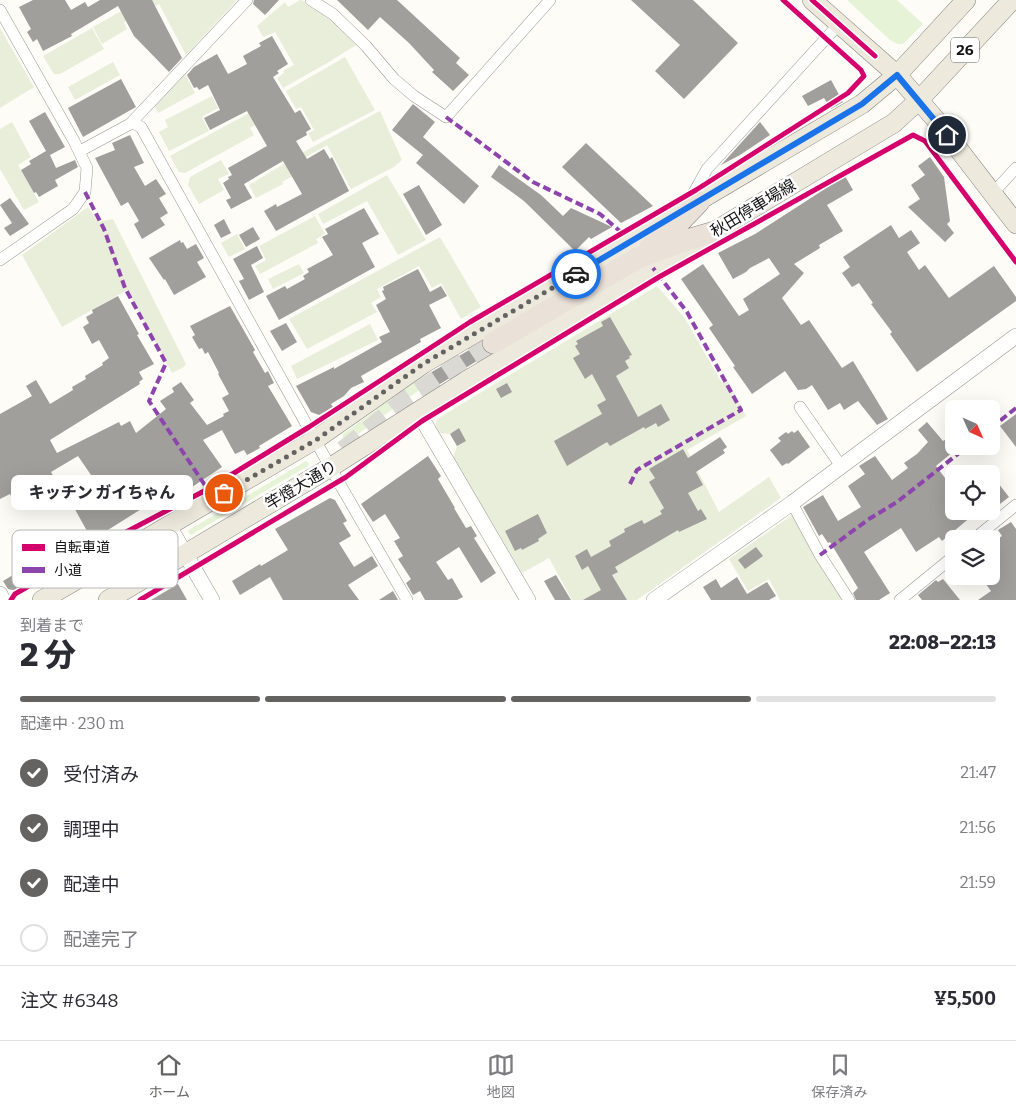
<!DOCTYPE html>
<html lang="ja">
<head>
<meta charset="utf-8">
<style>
	:root { --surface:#fff; --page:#f2f2f3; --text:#2b2b33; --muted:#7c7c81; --line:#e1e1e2; --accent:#646362 }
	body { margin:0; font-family:Bitter,"Noto Sans JP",serif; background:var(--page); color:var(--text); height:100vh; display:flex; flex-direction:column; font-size:19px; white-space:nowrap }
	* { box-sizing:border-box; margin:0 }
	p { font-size:16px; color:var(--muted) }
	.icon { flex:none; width:28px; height:28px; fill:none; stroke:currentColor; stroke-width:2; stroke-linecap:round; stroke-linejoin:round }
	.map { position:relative; height:600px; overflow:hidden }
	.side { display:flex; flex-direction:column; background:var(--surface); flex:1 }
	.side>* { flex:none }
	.needle { width:32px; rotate:135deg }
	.fabs { position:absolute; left:945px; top:400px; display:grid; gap:10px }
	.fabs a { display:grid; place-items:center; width:55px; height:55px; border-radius:8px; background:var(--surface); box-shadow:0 5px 20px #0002; font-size:25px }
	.pin { position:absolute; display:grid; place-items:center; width:42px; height:42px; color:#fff; margin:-21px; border:2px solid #fff; border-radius:50%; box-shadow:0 1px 5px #0007 }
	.courier { position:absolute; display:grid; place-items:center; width:50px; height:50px; margin:-25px; border:4px solid #1a73e8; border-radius:50%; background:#fff; color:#222; box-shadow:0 1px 6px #0007 }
	.bubble { position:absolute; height:35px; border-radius:8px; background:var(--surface); box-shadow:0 5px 20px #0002; font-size:16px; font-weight:800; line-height:35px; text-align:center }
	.summary em { font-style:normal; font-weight:800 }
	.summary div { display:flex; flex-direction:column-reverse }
	.summary { display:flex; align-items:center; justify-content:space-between; height:85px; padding:0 20px }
	h1 { font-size:32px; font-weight:800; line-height:38px }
	.bar { display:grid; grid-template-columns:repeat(4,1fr); gap:8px 5px; align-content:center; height:60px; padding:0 20px }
	.bar i { height:6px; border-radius:4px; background:var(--line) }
	.bar .selected { background:var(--accent) }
	.bar p { grid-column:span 4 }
	.line { display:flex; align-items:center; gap:12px; padding:0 20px; border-top:1px solid var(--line) }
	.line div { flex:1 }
	ol { padding:0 20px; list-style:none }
	li { display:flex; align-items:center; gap:15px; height:55px }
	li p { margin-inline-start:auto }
	li .icon { padding:5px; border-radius:50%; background:var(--accent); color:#fff; stroke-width:4 }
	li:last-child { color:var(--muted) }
	li i { width:28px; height:28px; border:2px solid var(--line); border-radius:50% }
	.tab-bar { display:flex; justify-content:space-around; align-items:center; height:70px; border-top:1px solid var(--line); background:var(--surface); font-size:14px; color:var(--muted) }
	.tab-bar a { display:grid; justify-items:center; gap:2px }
	.tab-bar .selected { color:var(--accent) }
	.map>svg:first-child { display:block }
</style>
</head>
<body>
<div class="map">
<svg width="1016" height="600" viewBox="0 0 1016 600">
	<rect width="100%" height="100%" fill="#fdfcf7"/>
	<path fill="#e7f3d7" d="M847 0H897L923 24 903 44H898L890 40Z
		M423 375 428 384 351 439 345 441 343 439V434Z
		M306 461 309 464 308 466 191 535 188 532 189 530Z"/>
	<path fill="#e9eedb" d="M141 0H237L186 55 159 4 124 22 127 29 102 44 93 27Z
		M300 0H302L330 19 356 45 329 62 283 88 277 78 284 73 283 71 294 65 275 32 263 37 257 26 285 2 288 7Z
		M0 28 34 87 0 108Z
		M92 28 104 49 60 74H54L43 56Z
		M345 57 375 110 313 142 308 133 314 130 301 107 296 109 286 91Z
		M113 62 120 75 75 100 68 87Z
		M185 74 195 93 158 113 154 105Z
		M212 96 218 108 202 117 209 131 169 151 159 132 168 127 165 120Z
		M380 111 402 160 394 167 351 189 327 145 294 164 298 173 282 182 283 184 256 198 249 185 307 150Z
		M251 112 257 124 250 128 254 135 185 173 179 172 170 156Z
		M12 122 31 157 18 165 39 202 24 210 0 169V129Z
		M221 160 229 174 218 179 224 190 199 204 188 185 190 177Z
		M387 175 426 240 398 255 367 201 323 224 318 214Z
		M88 207 98 222 113 219 186 364 184 367 172 373 127 290 62 327 22 255Z
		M315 216 325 234 316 239 318 243 260 274 255 266 266 260 259 246Z
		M237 234 245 249 229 257 221 243Z
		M440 237 481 307 461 319 441 283 432 288 419 266 377 289 381 297 371 303 377 312 307 349 289 319Z
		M299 264 304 273 273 289 268 279Z
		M657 286 684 317 722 383 727 380 746 416 687 450 719 512 769 477 781 498 637 600H572L549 558 522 573 453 457 457 446 450 434 438 433 435 429 437 419Z
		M370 324 378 340 297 379 291 366Z
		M792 515 796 517 842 600H780L769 579 748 591 729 559Z"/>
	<path fill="#a19f9c" d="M33 0H65L71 10 85 2 88 7 100 0H152L182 58 169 72 134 36 118 6 71 34 72 36 43 51 37 39 33 42 27 32 31 29 19 7Z
		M254 0H279L265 15 253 4Z
		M337 0H397L460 58 456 63 469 75 453 91 432 72 434 70 409 43 380 17 368 30Z
		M631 0H693L738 43 684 99 655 71 680 45Z
		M272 36 288 64 277 71 279 73 273 77 295 113 300 110 311 129 306 132 307 135 296 141 307 159 324 149 330 159 332 157 349 191 276 231 264 211 276 204 277 207 302 194 283 161 244 184 252 198 231 209 226 200 231 198 223 183 229 179 228 177 232 175 228 168 267 146 247 111 210 130 204 118 220 110 208 85 199 90 197 87 194 88 187 75 194 67 217 54 228 74 247 64 243 56 261 46 259 43Z
		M121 79 136 107 83 137 68 108Z
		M831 80 843 102 831 109 824 98 808 106 802 96Z
		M413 104 435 122 423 137 479 186 464 204 416 163 423 155 392 130Z
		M45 112 65 147 50 155 56 168 75 160 78 167 55 180 58 186 39 197 36 192 34 193 21 170 31 164 29 161 46 151 29 121Z
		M760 122 770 135 740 155 721 165Z
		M130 135 144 163 134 167 145 186 156 179 166 194 159 198 168 213 160 218 165 225 142 239 134 224 139 221 128 202 121 206 95 158 115 150 112 143Z
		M586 143 653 206 621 223 562 167Z
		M930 157 944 177 950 221 947 224 954 233 945 242 908 207 920 199 911 185 925 175 918 166Z
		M499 165 541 195 563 216 571 208 612 227 591 239 589 237 575 251 524 201 491 177Z
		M845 176 853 190 827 205 843 231 819 245 820 248 794 264 804 273 782 298 801 325 809 320 842 368 853 361 888 419 877 425 858 401 844 410 840 403 828 410 812 385 806 389 798 390 785 371 752 394 733 367 735 366 709 328 713 325 681 279 703 264 739 316 749 310 743 299 780 274 769 258 750 268 746 272 733 279 718 253 755 234Z
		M419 185 442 225 426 235 403 194Z
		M10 198 29 224 10 236 4 228 12 223 0 205Z
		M364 208 379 234 362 243 375 267 279 320 266 296 285 286 287 289 305 279 303 276 309 272 307 269 333 255 322 237 328 234 325 229Z
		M224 219 231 233 221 238 214 225Z
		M891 225 899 238 911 230 920 243 907 252 919 270 925 265 949 298 994 266 1016 297V301L917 372 890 334 892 332 871 304 873 303 859 283 852 287 842 273 850 267 843 257Z
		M253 227 260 239 246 247 239 235Z
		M180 240 181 243 183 242 187 249 196 244 204 258 197 262 206 277 174 295 165 279 164 280 149 258Z
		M257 246 263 258 251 265 264 292 249 300 239 281 244 279 233 259Z
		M418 269 430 292 441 286 447 296 429 305 441 328 420 339 421 342 361 376 364 382 351 388 344 396 331 404 333 407 319 415 311 412 296 386 334 367V369L382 342 379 337 390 332 376 305 386 299 382 291 384 290 383 287Z
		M118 296 139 334 137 335 154 364 139 372 143 379 139 382 140 384 50 440 57 453 119 422 121 426 130 421 136 433 166 409 160 401 174 392 172 388 181 382 194 400 190 403 207 425 224 416 223 414 229 411 222 398 229 394 218 374 219 373 208 352 205 354 202 348 199 349 192 337 195 335 190 326 230 306 255 350 253 352 265 373 268 371 274 383 268 386 292 426 259 446 260 448 247 455 244 450 235 454 222 430 203 440 222 467 159 509 154 501 92 540 67 495 87 481 85 479 91 475 78 456 51 472 63 493 52 499 40 479 11 496 10 494 0 499V414L32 396 26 386 36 380 50 404 73 390 72 387 86 379 85 376 103 365 102 363 109 358 99 340 92 344 83 327 89 323 86 317 93 313 92 310Z
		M610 317 632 355 629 356 630 358 625 361 629 368 616 376 638 417 661 404 670 420 658 427 656 423 645 429 644 427 610 446 607 442 567 466 554 441 602 414 597 405 606 400 592 374 585 379 573 358 580 354 575 346 578 344 576 341 603 326 601 322Z
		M286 323 297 342 282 351 270 331Z
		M481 343 483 350 488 354 432 389 425 376Z
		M507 383 512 392 501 398 496 389Z
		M1016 414V447L1000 426Z
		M927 422 943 441 954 434V451L936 466 954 490V511H978L942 541 939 537 916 552 901 528 864 552 890 593 879 600H856L853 593 858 588 830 542 828 543 822 534 819 536 803 507 823 495 838 521 861 507 848 486 865 474 859 466 875 456 892 480 908 468 904 463 917 454 928 442 918 430Z
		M459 428 466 441 457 446 450 434Z
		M798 430 810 447 788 464 787 463 782 466 770 450 781 441 778 438 786 432 788 434 792 431 794 433Z
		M720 437 727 447 723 450 725 453 696 472 703 485 688 493 698 511 701 509 707 519 679 532 678 530 615 567 618 572 612 575 627 600H583L601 590 588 566 582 570 575 556 587 549 591 557 611 546 609 541 625 532 624 529 642 520 644 524 662 514 660 511 664 508 649 482 655 478 649 469 683 449 688 458Z
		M428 456 441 476 438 479 455 508H454L466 528 471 526 477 536 474 538 496 573 481 583 459 547 436 562 448 580 452 578 463 597 457 600H425L420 591 413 595 406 583 411 579 398 559 403 556 394 541 400 538 385 514 373 522 361 504Z
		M991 474 1009 497 991 511Z
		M330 498 335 500 347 521 343 523 351 536 339 543 354 567 372 556 378 566 348 585 359 600H283L270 577 240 595 232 581 260 564 261 566 288 550 275 529Z
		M538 514 547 533 538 539 539 541 522 550 521 548 515 551 505 531Z
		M1011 522 1016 529V600H978L991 591 980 576H991V543L1002 536 998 530Z
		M756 547 763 556 745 569 738 560Z
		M58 548 66 563 18 591 8 589 3 581Z
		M556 575 571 600H555L544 581Z
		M737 577 747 594 767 582 776 596 769 600H711L703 587 716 579 721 588Z
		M943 579 960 600H922L918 595 936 580 938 582Z
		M178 584 187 600H151Z
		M393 591 398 600H379Z"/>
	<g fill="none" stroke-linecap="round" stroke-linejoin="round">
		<path stroke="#dad9d4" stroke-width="21" stroke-dasharray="21 11" stroke-linecap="butt" d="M344 451 406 401 493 343"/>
		<defs>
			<path id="minor" d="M311 0 333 14 366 46 394 79 414 96 446 117 550 0
				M0 10 74 141 87 168 85 192 73 209 0 260
				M130 124 247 0
				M80 151 130 124H135L141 127 338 481 407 600
				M992 194 1016 168
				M687 205 707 169 839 24
				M800 407 841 466
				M792 503 820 555 849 600
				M974 539 1016 505
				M900 600 954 556"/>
			<path id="tertiary" d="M418 412 528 600
				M169 526 212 600
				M0 594 3 600
				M654 600 792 503 1016 336"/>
			<path id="primary" d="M812 0 897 75 936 120 1016 224
				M42 600 316 439 423 364 862 104 897 75 966 0
				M108 600 331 467 466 381 894 123 919 100 1012 0"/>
			<path id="motorway" d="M650 248 672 230 699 202
				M493 343 638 258 680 242 714 232"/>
		</defs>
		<use href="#minor" stroke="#979795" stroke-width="12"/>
		<use href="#tertiary" stroke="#979795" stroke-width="16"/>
		<use href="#primary" stroke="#858482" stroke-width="20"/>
		<use href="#motorway" stroke="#858482" stroke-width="22"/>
		<use href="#minor" stroke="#fffffe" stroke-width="11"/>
		<use href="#tertiary" stroke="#fffffe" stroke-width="15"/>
		<use href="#primary" stroke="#ede9dc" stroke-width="19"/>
		<use href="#motorway" stroke="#eae1d8" stroke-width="21"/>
		<path stroke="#8e44ad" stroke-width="4" stroke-dasharray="8 4" stroke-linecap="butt" d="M446 117 533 182 600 214 622 233
			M85 192 104 229 125 288 166 363 149 401 214 499
			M991 428 1016 408
			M630 484 637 470 741 410 687 312 653 268
			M820 555 869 519 897 502 968 446"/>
		<defs>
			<path id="cycleway" d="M812 0 875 56
				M11 600 15 594 88 552 208 489 309 427 470 322 696 190 848 93 864 76 861 70 783 0
				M140 600 346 477 422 421 575 328 659 277 913 135 925 141 1016 262"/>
		</defs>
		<use href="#cycleway" stroke="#fff" stroke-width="8"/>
		<use href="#cycleway" stroke="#d6006c" stroke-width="5"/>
	</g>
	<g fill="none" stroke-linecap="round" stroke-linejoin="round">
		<path stroke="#646362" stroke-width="5" stroke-dasharray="0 9" d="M224 493 316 440 423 364 576 274"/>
		<path stroke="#1a73e8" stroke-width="6" d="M576 274 862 104 897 75 947 135"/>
	</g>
	<g text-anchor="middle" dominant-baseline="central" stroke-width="5" stroke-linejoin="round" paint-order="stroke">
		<rect fill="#fff" stroke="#585858" stroke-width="1" x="951" y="37.5" width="28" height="25" rx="4"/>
		<g font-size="15" font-weight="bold" fill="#111">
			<text x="965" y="50">26</text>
		</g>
		<g font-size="16" fill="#111" stroke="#fff">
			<text transform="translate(753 208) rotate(-31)">秋田停車場線</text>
			<text transform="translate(301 485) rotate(-31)">竿燈大通り</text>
		</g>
	</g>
	<rect x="12" y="530" width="166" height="58" rx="8" fill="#fff" stroke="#b8b8b8" stroke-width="1"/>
	<rect x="22" y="544" width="23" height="7" fill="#d6006c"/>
	<rect x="22" y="567" width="23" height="6" fill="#8e44ad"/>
	<g font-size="14" fill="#111">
		<text x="54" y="552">自転車道</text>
		<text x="54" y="575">小道</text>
	</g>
</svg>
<div class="fabs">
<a><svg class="needle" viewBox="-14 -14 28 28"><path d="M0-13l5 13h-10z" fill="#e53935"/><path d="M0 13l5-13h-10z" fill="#7c7c81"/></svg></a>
<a><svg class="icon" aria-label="locate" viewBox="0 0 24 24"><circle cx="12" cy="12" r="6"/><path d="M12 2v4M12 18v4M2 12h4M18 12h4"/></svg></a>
<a><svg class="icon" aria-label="layers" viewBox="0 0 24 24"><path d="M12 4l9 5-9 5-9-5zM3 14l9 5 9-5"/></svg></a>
</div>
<div class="pin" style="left:224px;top:493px;background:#ea580c"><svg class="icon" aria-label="bag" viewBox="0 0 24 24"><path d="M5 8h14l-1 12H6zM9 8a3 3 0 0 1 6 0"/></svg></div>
<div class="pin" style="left:947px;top:135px;background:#1f2937"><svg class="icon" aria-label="home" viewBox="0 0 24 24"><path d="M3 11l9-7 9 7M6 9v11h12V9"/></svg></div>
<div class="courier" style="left:576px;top:274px"><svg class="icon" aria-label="car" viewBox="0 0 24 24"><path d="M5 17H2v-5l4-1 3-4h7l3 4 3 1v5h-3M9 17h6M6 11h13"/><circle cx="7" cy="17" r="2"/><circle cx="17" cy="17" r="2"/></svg></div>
<div class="bubble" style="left:11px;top:475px;width:182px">キッチン ガイちゃん</div>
</div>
<section class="side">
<div class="summary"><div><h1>2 分</h1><p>到着まで</p></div><em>22:08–22:13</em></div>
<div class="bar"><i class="selected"></i><i class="selected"></i><i class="selected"></i><i></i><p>配達中 · 230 m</p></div>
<ol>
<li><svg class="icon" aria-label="check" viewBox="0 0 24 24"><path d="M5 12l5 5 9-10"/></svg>受付済み<p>21:47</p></li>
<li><svg class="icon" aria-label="check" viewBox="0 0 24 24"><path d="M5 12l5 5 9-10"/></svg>調理中<p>21:56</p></li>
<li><svg class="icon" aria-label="check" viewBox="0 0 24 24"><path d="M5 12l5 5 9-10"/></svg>配達中<p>21:59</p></li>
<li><i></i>配達完了</li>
</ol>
<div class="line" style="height:65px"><div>注文 #6348</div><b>¥5,500</b></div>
</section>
<nav class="tab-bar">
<a class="selected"><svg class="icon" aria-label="home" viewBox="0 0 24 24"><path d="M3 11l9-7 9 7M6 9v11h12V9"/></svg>ホーム</a>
<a><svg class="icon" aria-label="map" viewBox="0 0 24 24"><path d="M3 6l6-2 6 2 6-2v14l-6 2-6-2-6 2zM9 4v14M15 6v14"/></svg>地図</a>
<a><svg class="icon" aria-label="saved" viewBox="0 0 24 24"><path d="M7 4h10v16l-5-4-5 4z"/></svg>保存済み</a>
</nav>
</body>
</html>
